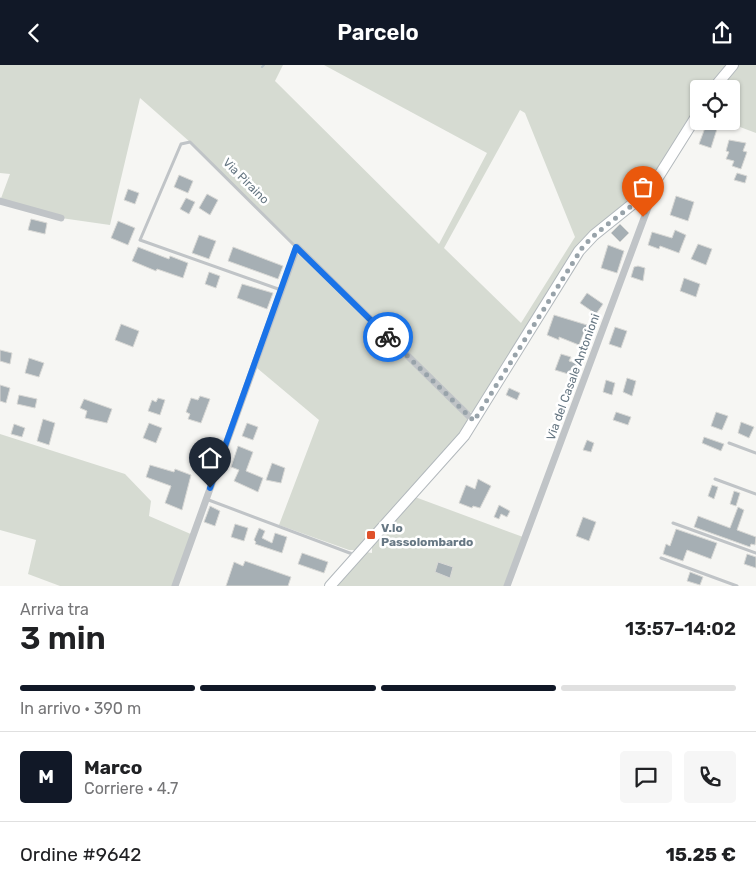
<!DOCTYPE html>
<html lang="it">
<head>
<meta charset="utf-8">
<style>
	:root { --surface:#fff; --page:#f6f6f6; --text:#202124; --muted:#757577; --line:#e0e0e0; --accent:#111827 }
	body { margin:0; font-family:Rubik,sans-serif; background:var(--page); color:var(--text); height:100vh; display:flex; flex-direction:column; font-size:19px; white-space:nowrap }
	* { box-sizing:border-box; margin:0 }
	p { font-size:16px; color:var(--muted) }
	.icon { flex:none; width:28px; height:28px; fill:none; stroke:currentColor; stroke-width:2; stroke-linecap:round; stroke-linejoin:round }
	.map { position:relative; height:521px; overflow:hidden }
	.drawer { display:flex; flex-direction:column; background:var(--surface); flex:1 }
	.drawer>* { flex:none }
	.tools { position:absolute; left:690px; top:15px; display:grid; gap:10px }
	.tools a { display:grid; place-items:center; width:50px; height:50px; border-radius:5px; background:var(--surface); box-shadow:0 1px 4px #0004; font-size:25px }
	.pin { position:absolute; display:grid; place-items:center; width:42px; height:42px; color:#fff; margin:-51px -21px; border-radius:50% 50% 50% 0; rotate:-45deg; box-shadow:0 0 5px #0007 }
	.pin .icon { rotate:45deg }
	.courier { position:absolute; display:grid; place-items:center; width:50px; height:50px; margin:-25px; border:4px solid #1a73e8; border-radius:50%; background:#fff; color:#222; box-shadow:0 1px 6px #0007 }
	.head em { font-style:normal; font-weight:600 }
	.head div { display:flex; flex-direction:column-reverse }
	.head { display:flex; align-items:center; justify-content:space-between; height:85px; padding:0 20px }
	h1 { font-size:32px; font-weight:600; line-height:38px }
	.bar { display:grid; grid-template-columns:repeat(4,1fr); gap:8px 5px; align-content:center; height:60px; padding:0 20px }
	.bar i { height:6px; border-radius:4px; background:var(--line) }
	.bar .selected { background:var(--accent) }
	.bar p { grid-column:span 4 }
	.line { display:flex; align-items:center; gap:12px; padding:0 20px; border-top:1px solid var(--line) }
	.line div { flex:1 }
	.round { display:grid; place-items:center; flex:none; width:52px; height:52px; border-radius:5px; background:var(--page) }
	header { display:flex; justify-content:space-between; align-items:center; height:65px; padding:0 20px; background:var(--accent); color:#fff; font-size:22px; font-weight:600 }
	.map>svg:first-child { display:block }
</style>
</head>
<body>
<header><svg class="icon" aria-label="back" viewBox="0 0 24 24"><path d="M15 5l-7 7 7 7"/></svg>Parcelo<svg class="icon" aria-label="share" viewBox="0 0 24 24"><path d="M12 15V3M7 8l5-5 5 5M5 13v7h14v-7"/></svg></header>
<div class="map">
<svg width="756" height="521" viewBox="0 0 756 521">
	<rect width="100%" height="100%" fill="#f6f6f3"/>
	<path fill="#d6dbd2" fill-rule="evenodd" d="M0 0H283L275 16 439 179 487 88 324 0H728L711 24H699V44L652 118 594 166 473 348 466 346 190 77 140 33 110 160 61 153 0 136 10 109 0 108ZM520 45 525 48 575 172 521 258 444 183Z
		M737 0H756V68L724 56H731V24H718Z
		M300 189 471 356 356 485H349L279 460 319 355 257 303 297 190Z
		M0 369 125 409 151 436 149 451 193 470 175 521H60L28 509 36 475 0 465Z
		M415 432 523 472 505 521H334L366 487 372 488V479Z"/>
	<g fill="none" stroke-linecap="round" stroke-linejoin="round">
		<path stroke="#b8c4c8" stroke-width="2" d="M262 2 264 0"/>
	</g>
	<path fill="#a6afb4" stroke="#d8d8d5" d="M706 60 717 64 711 83 699 79Z
		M729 75 746 78 743 86 747 87 741 104 732 101 734 96 726 94 729 87 726 86Z
		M737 108 747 111 745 118 734 115Z
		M179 110 193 116 188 128 174 122Z
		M128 124 139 128 135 139 124 135Z
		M207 129 218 135 210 150 199 143Z
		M676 131 694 137 688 156 670 150Z
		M186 133 195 137 189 149 180 144Z
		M31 154 47 158 45 169 28 165Z
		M118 156 135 163 128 180 111 173Z
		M620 159 629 168 620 177 611 168Z
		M675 165 686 170 679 188 660 181 659 184 648 180 652 167 672 173Z
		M199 170 216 176 209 194 192 188Z
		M698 179 712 184 706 200 691 194Z
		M608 180 624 186 617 208 601 203Z
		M138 182 169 194 170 191 188 198 183 213 157 204 156 206 132 196Z
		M233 182 283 201 278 214 228 196Z
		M638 201 645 203 643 216 631 212 634 202Z
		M209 207 220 211 216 223 205 219Z
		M684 213 700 219 696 232 680 226Z
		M242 219 273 228 267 244 237 233Z
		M587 228 603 239 596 249 580 238Z
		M554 250 587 260 579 280 559 272V275L547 270Z
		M121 259 139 266 133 282 115 275Z
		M615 262 627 266 621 283 609 279Z
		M0 285 12 288 10 299 0 296Z
		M561 289 571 292 569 296 579 299 575 311 555 305Z
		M29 293 44 298 39 312 25 308Z
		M627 313 636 316 632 331 623 327Z
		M606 315 615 318 612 330 603 327Z
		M0 320 10 323 6 338 0 336Z
		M509 323 520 328 517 335 506 330Z
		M19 330 37 334 35 343 17 339Z
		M200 331 210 334 201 358 188 354 190 349 186 347 191 333 198 335Z
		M158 333 165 335 160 350 148 346 152 335 156 337Z
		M84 334 112 344 107 358 85 353 87 346 80 343Z
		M616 347 631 352 628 360 613 355Z
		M716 347 728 351 722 365 711 361Z
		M43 354 55 358 49 380 37 376Z
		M741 357 754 362 749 373 738 368Z
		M149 358 162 363 156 378 143 373Z
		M247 358 258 362 253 375 242 371Z
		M14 359 25 363 22 372 11 369Z
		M704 372 724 379 721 386 702 378Z
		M587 375 594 378 591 387 583 385Z
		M199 379 212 384 206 397 194 392Z
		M238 381 253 387 246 406 263 413 258 427 234 416 239 405 231 402Z
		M272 398 285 403 281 418 266 415Z
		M150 400 174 407 175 404 191 410 182 445 165 438 171 421 146 412Z
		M478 414 491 421 480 443 473 441 472 443 459 438 466 420 475 424Z
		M712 420 718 422 714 434 708 431Z
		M734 426 740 428 736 441 730 439Z
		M499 440 510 446 507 452 501 449 499 454 494 452Z
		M210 441 220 446 215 461 204 457Z
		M738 442 744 445 737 465 756 472 755 480 751 479 750 482 694 462 698 451 730 463Z
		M583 452 596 457 589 476 576 471Z
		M235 459 248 463 244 476 231 472Z
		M259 463 265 466 262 473 272 478 275 468 287 472 282 488 255 479 256 477 254 475Z
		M676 464 717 478 711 494 687 485 683 496 663 489 666 479 670 481Z
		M302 488 328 497 324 508 298 499Z
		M747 489 756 492V503L744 499Z
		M245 496 291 512 288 521H226L234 497 243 501Z
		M438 497 453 502 450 513 435 507Z
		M690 507 703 512 700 520 687 516Z"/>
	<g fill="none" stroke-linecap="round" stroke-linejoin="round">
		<defs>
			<path id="secondary" d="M713 24 733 0
				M330 521 464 371 579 186 594 170 650 125 699 47"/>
		</defs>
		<use href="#secondary" stroke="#b2b8bc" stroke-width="12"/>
		<path stroke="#c0c4c7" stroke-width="3" d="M281 225 140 175 181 79 190 77 296 182
			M729 378 756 388
			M715 414 756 429
			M206 434 355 490
			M673 458 756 488
			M661 493 737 521"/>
		<path stroke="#c0c4c7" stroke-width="7" d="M0 136 61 153
			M175 521 297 182 474 356
			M507 521 656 121"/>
		<use href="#secondary" stroke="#fff" stroke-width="10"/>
	</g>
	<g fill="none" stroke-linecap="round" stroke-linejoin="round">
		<path stroke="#98a3aa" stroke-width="5" stroke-dasharray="0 9" d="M388 272 474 356 582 183C605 156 640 141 660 112L643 152"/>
		<path stroke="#1a73e8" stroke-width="6" d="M210 423 296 182 388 272"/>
	</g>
	<rect fill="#df512b" stroke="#fff" stroke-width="2" x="366" y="465" width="10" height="10" rx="2.5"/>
	<g text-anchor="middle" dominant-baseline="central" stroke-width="5" stroke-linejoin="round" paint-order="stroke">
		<g font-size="12" fill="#667783" stroke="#fff">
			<text transform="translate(246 116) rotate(45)">Via Piraino</text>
			<text transform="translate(573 312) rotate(-70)">Via del Casale Antonioni</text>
		</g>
		<g font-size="12" font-weight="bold" fill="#667783" stroke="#fff" text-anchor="start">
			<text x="381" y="463">V.lo<tspan x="381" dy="14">Passolombardo</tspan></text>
		</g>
	</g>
</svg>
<div class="tools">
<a><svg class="icon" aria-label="locate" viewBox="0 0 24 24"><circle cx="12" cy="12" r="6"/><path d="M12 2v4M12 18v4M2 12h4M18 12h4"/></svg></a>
</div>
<div class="pin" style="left:643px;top:152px;background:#ea580c"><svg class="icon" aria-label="bag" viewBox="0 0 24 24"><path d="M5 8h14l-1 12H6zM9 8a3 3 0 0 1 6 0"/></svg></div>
<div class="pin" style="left:210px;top:423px;background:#1f2937"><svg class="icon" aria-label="home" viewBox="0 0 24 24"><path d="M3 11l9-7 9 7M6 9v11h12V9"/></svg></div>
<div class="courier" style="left:388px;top:272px"><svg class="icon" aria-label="bike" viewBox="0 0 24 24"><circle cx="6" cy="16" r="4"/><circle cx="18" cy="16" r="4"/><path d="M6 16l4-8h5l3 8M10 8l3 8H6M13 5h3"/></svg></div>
</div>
<section class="drawer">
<div class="head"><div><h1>3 min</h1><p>Arriva tra</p></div><em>13:57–14:02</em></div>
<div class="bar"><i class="selected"></i><i class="selected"></i><i class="selected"></i><i></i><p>In arrivo · 390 m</p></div>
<div class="line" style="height:90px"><b class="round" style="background:var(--accent);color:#fff">M</b><div><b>Marco</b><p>Corriere · 4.7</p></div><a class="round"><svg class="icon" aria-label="chat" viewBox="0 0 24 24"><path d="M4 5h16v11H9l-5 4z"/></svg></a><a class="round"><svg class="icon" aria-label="phone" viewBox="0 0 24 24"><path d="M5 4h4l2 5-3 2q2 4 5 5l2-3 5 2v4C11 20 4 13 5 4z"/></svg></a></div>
<div class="line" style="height:65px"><div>Ordine #9642</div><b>15.25 €</b></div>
</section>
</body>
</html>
